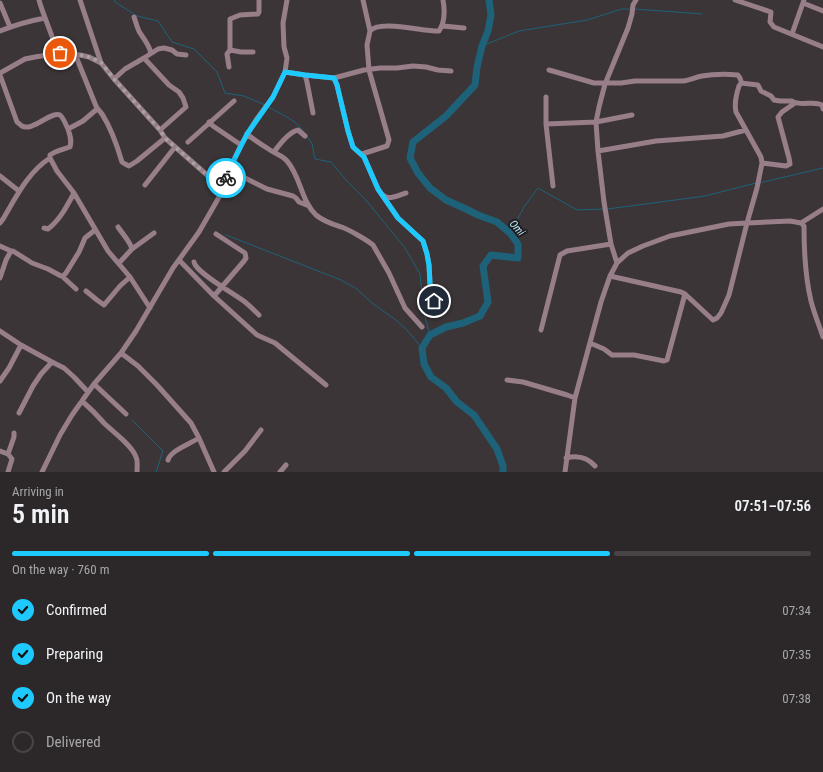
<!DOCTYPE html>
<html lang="en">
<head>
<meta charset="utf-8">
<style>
	:root { --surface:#2c2829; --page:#383435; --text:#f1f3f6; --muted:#a6a6a8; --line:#484446; --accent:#1dc9fd }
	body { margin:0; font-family:"Roboto Condensed",sans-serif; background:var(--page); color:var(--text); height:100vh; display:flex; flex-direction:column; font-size:15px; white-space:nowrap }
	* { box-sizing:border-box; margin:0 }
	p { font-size:13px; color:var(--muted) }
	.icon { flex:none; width:22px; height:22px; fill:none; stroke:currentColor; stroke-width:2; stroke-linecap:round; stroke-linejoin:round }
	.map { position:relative; height:472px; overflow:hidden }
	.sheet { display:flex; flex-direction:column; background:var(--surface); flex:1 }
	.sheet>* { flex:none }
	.pin { position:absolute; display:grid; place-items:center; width:34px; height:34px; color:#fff; margin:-17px; border:2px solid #fff; border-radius:50%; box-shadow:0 1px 4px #0007 }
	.courier { position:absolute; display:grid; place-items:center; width:40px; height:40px; margin:-20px; border:3px solid #1dc9fd; border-radius:50%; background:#fff; color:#222; box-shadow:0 1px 5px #0007 }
	.head em { font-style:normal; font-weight:600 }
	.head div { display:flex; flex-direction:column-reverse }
	.head { display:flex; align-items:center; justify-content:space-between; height:68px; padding:0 12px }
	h1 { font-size:26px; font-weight:600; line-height:30px }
	.bar { display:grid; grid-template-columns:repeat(4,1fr); gap:6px 4px; align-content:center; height:48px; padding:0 12px }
	.bar i { height:5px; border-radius:3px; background:var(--line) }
	.bar .current { background:var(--accent) }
	.bar p { grid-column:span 4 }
	ol { padding:0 12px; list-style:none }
	li { display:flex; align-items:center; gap:12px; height:44px }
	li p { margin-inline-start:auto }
	li .icon { padding:4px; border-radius:50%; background:var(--accent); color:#111; stroke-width:4 }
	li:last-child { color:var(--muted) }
	li i { width:22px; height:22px; border:2px solid var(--line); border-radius:50% }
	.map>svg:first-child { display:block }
</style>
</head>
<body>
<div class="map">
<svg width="823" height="472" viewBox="0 0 823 472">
	<rect width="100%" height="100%" fill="#3b3537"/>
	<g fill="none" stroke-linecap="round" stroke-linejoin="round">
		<path stroke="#1e6279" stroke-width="1" d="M114 0 115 2 137 16 158 21 172 42 194 49 217 72 225 93 244 96 265 105
			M635 9 702 14
			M482 46 519 31 587 20 622 9H630
			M268 107C279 113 298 121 304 132
			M307 136 312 144 315 159 331 162 346 180 365 199 405 248 420 274 424 313 430 335
			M759 183 823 168
			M608 209 705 196 756 183
			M510 233 524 207 538 188 577 210 603 209
			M226 235 341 280 357 289 372 303 396 320 406 329 422 348
			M132 420 163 451 156 472"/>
		<path stroke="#1e6279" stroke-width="7" d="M489 0 491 15 488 31 482 46 477 67 475 85 446 116 413 142 410 158 418 173 430 188 446 200 466 209 478 215 497 222 510 233 518 244V258L491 255 483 266 488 302 480 316 463 323 446 327 430 335 422 348 424 364 431 377 446 388 457 402 474 415 497 449 503 466V472"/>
		<path stroke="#987e88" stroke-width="5" d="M39 0C44 18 53 35 57 53
			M80 0 101 63
			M735 0 771 12 770 22 774 27 823 47
			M0 3 10 27
			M803 3 823 11
			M134 17C136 22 137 28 140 33 145 40 149 45 151 53
			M443 26 464 28
			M0 31C15 25 29 21 45 18
			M370 31C379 19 425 32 439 31 445 22 445 11 443 0
			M792 34 804 0
			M230 50 241 52H253
			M75 54 96 106C97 109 100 111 102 114 111 128 117 145 122 162L125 164 129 166 137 161 165 138
			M144 58 169 85 179 92 183 98 186 107 160 130
			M229 67 227 54 230 50V19L240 15 258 14 259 12V0
			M549 70 594 83H621L635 81H683C690 80 696 77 702 76 714 74 726 74 738 75 739 77 741 79 741 81 742 84 740 84 739 86 736 95 734 103 736 112L761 157 762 163 757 188 747 223 729 295 721 313 717 318 713 320 685 294 681 292 610 276
			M285 72 305 75 334 78 364 70 380 68H397L413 66 426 67 438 70 451 71
			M0 73 25 59 35 57 60 53 80 55 89 57 101 63 114 79 160 130 165 138 215 182 222 192
			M0 75 17 122C19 123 20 125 22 126 32 132 51 111 60 115 63 117 66 125 68 129 70 135 72 140 70 147 64 149 55 151 50 155V158C28 172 16 197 3 219L0 223
			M305 75 307 82 313 113
			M334 78 337 85 348 131 353 147 364 157 378 189 398 218 423 241 427 254 429 265 430 283 436 313
			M114 79 125 69 144 58 158 49 164 48 172 50 177 54 186 55
			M741 83 758 85 761 91 771 96 774 100 780 101H792C801 107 813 100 822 105L823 109
			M546 97V124L553 186
			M209 122 213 126 241 145
			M546 124 596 122 632 115
			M68 129 83 121 97 109
			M247 134C254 140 262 145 270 150 276 154 283 156 287 161 301 177 301 201 316 215 324 222 335 225 344 228 351 231 367 240 373 245L389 273 405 308 422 327
			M188 142 234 101
			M598 151 656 141 723 136 746 130
			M274 152C279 145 289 132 298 130L305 136
			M362 154 387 146 389 140 369 70 367 45 370 31 363 0
			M50 158 57 171 74 193 108 251 130 277 150 308
			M762 163 786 166 790 164 789 158 778 117 782 112 795 103
			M229 170 267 189 293 196 296 198 299 202 309 206
			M0 176 19 191
			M145 185 175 147
			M383 195C389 201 399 195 406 193
			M801 223 823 209
			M118 227C122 233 131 243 132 249
			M44 228 48 229C60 220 67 206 74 193
			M0 246 11 251H13L32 263 48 269 61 276H63L66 273 79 252 85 238 95 230
			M179 260 214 296 257 335 275 343 326 385
			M194 262C196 273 235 294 245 302 250 306 254 310 259 315
			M119 263 132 249 154 233
			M617 263 611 244 604 202 598 151 596 122 599 107 605 84 628 28 632 14 633 5 636 0
			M63 276 64 278 76 289
			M0 278 6 260 11 251
			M86 291 97 300 104 305 120 286 130 277
			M214 296 244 261 246 258 245 253 216 234
			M541 330 560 255 567 251 611 244
			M0 331 21 345 52 362 64 368 74 377 88 392
			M590 343 604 349 612 355H634L664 361 667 360 685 294
			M121 353 138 366 157 385 191 423 199 438 214 472
			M507 380 523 382 540 387 567 395 575 398
			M0 381 9 368 21 345
			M94 384 126 414
			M82 401C90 408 97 415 104 423 113 432 132 445 136 457 138 461 137 467 137 472
			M19 413 33 386 41 374 52 362
			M0 451 8 454 12 459 8 472
			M8 454 14 437V433
			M566 458C577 455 587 457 595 466
			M168 460C171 450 190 444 199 438
			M42 472 60 435 72 415 94 384 121 353 136 331 173 268 199 232 222 192 229 170 241 145 256 120 273 97 285 72 287 58 284 47 283 23 287 0
			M224 472 245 451 261 430
			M280 472 286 465
			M565 472 575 398 601 302 610 276 617 263 628 253 643 246 670 236 729 224 747 223 790 221 801 223 804 226C804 251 805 276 811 301 814 313 819 325 823 337"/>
	</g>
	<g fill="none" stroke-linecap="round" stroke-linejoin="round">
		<path stroke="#a7a2a4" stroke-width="4" stroke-dasharray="0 7.2" d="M60 53 80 55 89 57 101 62 114 79 160 130 165 138 215 182 222 192 226 178"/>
		<path stroke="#1dc9fd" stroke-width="5" d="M226 178 229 170 247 134 273 97 285 72 305 75 334 78 337 85 348 131 353 147 364 157 378 189 398 218 423 241 427 254 429 265 430 284 434 301"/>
	</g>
	<g text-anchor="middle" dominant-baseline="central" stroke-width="4" stroke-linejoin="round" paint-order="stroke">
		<g font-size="11" font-style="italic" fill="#b2e8ff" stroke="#201d1f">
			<text transform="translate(517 228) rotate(49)">Omi</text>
		</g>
	</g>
</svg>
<div class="pin" style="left:60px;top:53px;background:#ea580c"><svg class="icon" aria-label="bag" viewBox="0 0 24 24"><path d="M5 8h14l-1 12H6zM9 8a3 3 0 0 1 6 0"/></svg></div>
<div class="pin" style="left:434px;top:301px;background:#1f2937"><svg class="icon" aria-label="home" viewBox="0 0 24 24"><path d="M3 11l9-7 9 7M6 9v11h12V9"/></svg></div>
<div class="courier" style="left:226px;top:178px"><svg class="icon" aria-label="bike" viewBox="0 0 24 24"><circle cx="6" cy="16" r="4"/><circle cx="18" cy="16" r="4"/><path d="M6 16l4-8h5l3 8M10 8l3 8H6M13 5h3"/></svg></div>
</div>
<section class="sheet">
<div class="head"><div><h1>5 min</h1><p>Arriving in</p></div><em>07:51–07:56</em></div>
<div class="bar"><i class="current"></i><i class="current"></i><i class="current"></i><i></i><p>On the way · 760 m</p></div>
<ol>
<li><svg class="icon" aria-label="check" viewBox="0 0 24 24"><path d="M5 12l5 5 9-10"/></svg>Confirmed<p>07:34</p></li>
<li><svg class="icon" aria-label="check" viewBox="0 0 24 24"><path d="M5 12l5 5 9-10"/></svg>Preparing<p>07:35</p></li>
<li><svg class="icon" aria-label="check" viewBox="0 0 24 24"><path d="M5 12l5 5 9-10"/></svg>On the way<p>07:38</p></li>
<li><i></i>Delivered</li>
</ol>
</section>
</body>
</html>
